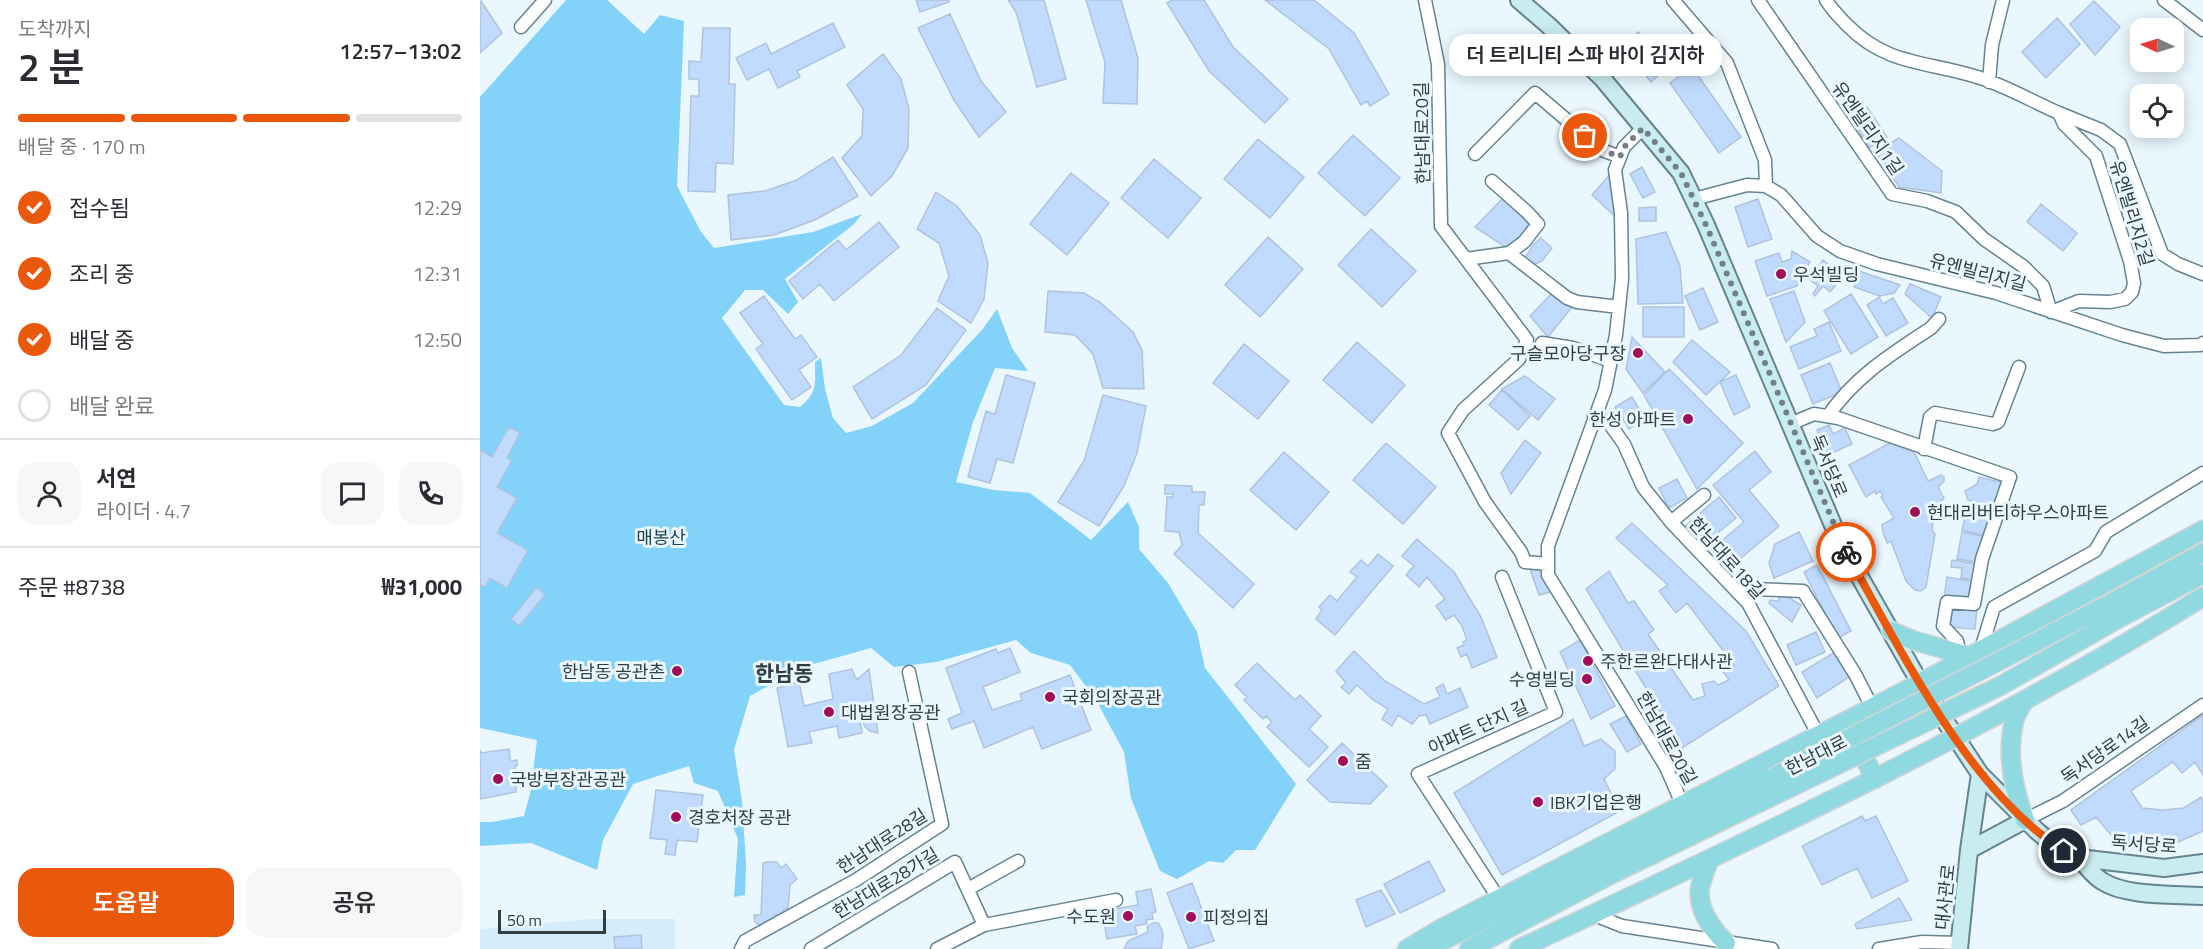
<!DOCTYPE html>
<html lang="ko">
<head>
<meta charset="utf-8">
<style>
	:root { --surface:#fff; --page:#f7f7f7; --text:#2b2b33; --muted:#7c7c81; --line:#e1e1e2; --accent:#ea580c }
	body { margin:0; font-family:"Titillium Web","Noto Sans KR",sans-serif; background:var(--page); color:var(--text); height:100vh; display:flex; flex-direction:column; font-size:22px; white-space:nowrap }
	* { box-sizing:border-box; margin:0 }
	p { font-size:20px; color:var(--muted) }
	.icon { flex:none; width:33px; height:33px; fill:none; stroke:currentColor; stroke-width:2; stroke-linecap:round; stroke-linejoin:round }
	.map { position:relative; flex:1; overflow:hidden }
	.details { display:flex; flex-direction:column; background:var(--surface); width:480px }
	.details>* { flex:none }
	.needle { width:39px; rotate:274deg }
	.controls { position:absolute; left:1650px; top:18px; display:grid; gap:12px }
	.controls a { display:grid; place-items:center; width:54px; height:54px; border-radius:12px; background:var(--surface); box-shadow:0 3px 15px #0003; font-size:30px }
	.scale { position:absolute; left:18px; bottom:15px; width:108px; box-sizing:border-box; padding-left:6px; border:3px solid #313e44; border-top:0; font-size:16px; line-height:21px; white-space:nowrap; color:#313e44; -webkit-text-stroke:4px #eaf7fe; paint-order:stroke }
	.pin { position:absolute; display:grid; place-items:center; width:51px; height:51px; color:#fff; margin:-26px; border:3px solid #fff; border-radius:50%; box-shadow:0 2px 6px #0007 }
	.courier { position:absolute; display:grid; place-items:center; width:60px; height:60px; margin:-30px; border:4px solid #ea580c; border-radius:50%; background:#fff; color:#222; box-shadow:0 2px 8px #0007 }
	.bubble { position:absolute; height:42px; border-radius:18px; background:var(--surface); box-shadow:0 3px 15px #0003; font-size:20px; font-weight:600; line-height:42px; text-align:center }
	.headline em { font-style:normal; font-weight:600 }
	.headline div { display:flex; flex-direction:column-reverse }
	.headline { display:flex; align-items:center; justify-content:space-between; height:102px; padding:0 18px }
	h1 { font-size:39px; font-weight:600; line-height:45px }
	.bar { display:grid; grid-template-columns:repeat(4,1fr); gap:9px 6px; align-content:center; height:72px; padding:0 18px }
	.bar i { height:8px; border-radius:4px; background:var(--line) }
	.bar .on { background:var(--accent) }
	.bar p { grid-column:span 4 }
	.line { display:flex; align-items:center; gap:15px; padding:0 18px; border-top:2px solid var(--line) }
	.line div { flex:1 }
	.round { display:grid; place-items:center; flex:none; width:63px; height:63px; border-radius:18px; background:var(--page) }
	ol { padding:0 18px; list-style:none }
	li { display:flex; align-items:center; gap:18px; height:66px }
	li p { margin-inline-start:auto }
	li .icon { padding:6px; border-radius:50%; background:var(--accent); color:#fff; stroke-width:4 }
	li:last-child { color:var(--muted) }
	li i { width:33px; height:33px; border:3px solid var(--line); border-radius:50% }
	.action { display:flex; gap:12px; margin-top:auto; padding:12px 18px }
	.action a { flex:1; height:69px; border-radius:18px; background:var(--accent); color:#fff; font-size:24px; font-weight:600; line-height:69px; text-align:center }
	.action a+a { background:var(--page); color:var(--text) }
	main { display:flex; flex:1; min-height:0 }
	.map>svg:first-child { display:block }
</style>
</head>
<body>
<main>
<section class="details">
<div class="headline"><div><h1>2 분</h1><p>도착까지</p></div><em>12:57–13:02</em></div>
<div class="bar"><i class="on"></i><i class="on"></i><i class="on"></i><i></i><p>배달 중 · 170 m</p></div>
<ol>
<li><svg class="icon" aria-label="check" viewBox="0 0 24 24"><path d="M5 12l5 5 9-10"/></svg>접수됨<p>12:29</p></li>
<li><svg class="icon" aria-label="check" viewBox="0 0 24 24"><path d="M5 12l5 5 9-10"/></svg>조리 중<p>12:31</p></li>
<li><svg class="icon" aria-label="check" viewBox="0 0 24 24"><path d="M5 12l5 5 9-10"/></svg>배달 중<p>12:50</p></li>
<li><i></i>배달 완료</li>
</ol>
<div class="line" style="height:108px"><a class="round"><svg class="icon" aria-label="person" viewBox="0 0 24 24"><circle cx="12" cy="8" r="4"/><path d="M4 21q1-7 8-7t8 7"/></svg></a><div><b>서연</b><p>라이더 · 4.7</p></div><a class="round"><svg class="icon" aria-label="chat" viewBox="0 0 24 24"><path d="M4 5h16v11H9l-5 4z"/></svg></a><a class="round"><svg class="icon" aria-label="phone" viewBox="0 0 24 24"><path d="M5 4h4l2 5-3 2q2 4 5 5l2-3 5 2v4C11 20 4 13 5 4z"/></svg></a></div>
<div class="line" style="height:78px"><div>주문 #8738</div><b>₩31,000</b></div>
<div class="action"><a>도움말</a><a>공유</a></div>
</section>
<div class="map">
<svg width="1723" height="949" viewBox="0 0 1723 949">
	<rect width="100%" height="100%" fill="#eaf7fe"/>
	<path fill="#d5edfa" d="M110 919H195V949H0V929Z"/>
	<path fill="#83d2f9" d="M86 0H127L164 34 180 15 204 21 197 186 221 232 234 248 333 232 382 214 374 224 305 279 318 302 308 314 283 290H265L242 318 304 405 320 407C338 392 335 384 335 362L341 358 345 389 353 418 366 433 392 426 433 403 502 330 517 309 532 348 548 371 515 368 493 422 476 482 514 490 550 493 611 540 648 502 659 527V549L688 583 717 632 725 668 816 784 775 850H756L743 863 729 861 697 879 680 871 651 798 644 752 616 700 590 665 551 653 536 640 456 662 414 667 391 648 323 667 270 696 254 750 262 801 266 864 265 895 254 897 258 839 238 791 214 783 209 766 153 784 123 840 117 870 51 843 0 846V822H12L44 816 51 790 57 740 0 728V97Z"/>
	<path fill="#c1dbff" stroke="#b1c3dc" stroke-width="1.5" d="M436 0H469V2L440 12Z
		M528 0H564L586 79 557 87 536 12Z
		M606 0H641L658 58 657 104 623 103 625 62Z
		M692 0H724L753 47 808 99 785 123 729 71 687 3Z
		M785 0H834L874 33 909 94 890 106 887 101 881 105 849 49Z
		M1 1 22 33 0 53V2Z
		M1614 1 1640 27 1615 55 1590 24Z
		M470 14 501 81 526 112 499 137 474 100 438 28Z
		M1577 18 1600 44 1566 78 1542 52Z
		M353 23 365 47 317 71 320 77 298 88 289 69 267 80 256 58 286 43 291 54Z
		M223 28H250L249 84H255L253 164 236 163 235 192 208 191 211 96H219V79H209V61L221 62Z
		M1158 32 1189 66 1171 82 1143 48Z
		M403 54 421 79 429 109 428 148 412 176 391 196 362 158 382 136 383 109 367 85Z
		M1212 67 1261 137 1239 153 1190 83Z
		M1387 107 1407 137 1389 148 1371 117Z
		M873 135 920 178 885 216 838 173Z
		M1419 138 1462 171 1461 193 1419 187 1396 152Z
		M778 139 824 177 790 218 744 179Z
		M353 157 378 196 337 219 294 235 251 240 248 195 285 191 317 180Z
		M674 159 721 198 688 238 641 198Z
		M1162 167 1175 192 1163 198 1150 174Z
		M1132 172 1138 219 1112 195Z
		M591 173 629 203 587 255 550 224Z
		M456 192 477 206 500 235 508 263 504 299 491 323 458 301 469 276 459 243 437 229Z
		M1023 198 1051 226 1027 248 995 227Z
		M1278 199 1292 239 1268 247 1255 207Z
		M1561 204 1597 233 1583 251 1547 222Z
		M1176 207V221H1159V208Z
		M399 222 419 247 354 301 340 284 323 299 309 281 358 240 366 250Z
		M891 229 936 271 902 307 858 265Z
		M1186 232 1200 266 1203 303 1158 304 1156 239Z
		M788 237 823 269 780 317 745 285Z
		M1061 238 1072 248 1062 261 1055 264 1045 258 1053 245Z
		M1312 251 1330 262 1317 286 1287 296 1275 261 1299 253 1302 262 1311 259Z
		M1343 260 1363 276 1350 292 1343 286 1335 296 1333 294 1338 286 1329 279Z
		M1379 271 1420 285 1414 293 1400 296 1374 287Z
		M1430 284 1461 297 1452 318 1425 294Z
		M1223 288 1238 322 1220 330 1205 296Z
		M568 291 604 293 621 303 653 332 662 350 664 389 623 388 613 354 595 335 565 332Z
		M1314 291 1325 322 1306 342 1290 299Z
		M1073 292 1092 307 1068 337 1050 316Z
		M1371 294 1398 337 1371 354 1344 311Z
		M284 296 315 339 321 335 337 357 319 370 331 387 312 400 276 349 283 344 260 313Z
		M1399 297 1403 304 1413 298 1428 323 1406 336 1387 305Z
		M1163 307H1204V337H1163Z
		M457 308 486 330 446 385 392 419 373 387 421 355Z
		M1349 322 1361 351 1319 369 1310 347 1337 336 1334 329Z
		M1152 337 1185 372 1163 393 1146 369Z
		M1212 340 1250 372 1226 395 1193 362Z
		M877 342 925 385 892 423 843 380Z
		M764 344 809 381 778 419 733 383Z
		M1350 363 1362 392 1333 404 1321 375Z
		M1189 369 1263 443 1217 489 1164 395Z
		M526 375 555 383 533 463 517 459 510 483 488 477 506 411 515 414Z
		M1256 375 1270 407 1254 415 1240 382Z
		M1045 376 1075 399 1058 420 1022 389Z
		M1022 390 1050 416 1038 430 1009 405Z
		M623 395 666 406 657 453 644 486 619 526 578 502 604 461Z
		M1152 397 1165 419 1149 429 1135 407Z
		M1349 425 1353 434 1365 428 1372 444 1348 455 1337 430Z
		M29 427 40 433 27 458 32 460 17 487 37 498 17 533 48 550 27 588 10 578 5 587 0 585V450L12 457Z
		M1045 440 1061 453 1031 494 1021 473Z
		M906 443 956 487 923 524 873 480Z
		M1410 443 1434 452 1448 481 1461 475 1464 477V481L1458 487 1464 498 1459 503 1461 506 1458 520 1453 522 1452 530 1455 534 1446 587 1441 591 1435 590 1426 581 1411 541 1407 543 1403 532 1402 525 1414 518 1401 497 1403 495 1400 491 1396 494 1395 491 1386 497 1369 465Z
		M1275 451 1291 472 1269 490 1299 526 1255 563 1239 543 1264 522 1233 485Z
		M804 452 849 492 816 530 770 490Z
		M1499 477 1523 483 1517 507 1488 500 1485 491 1497 484Z
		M1197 479 1207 498 1189 508 1179 488Z
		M685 485 712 486V492H725L724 505H719L718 533 774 584 753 608 694 554 702 545 699 532 685 531 687 497H693V494H685Z
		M1239 497 1256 518 1222 546 1205 526Z
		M1487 510 1512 514 1506 536 1482 530Z
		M1152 523 1266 631 1299 686 1202 748 1106 589 1129 571 1148 603 1154 601 1174 630 1168 634 1213 700 1225 696 1222 684 1234 681 1238 685 1249 680 1242 670 1254 665 1207 603 1196 613 1179 591 1188 585 1136 538Z
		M1319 532 1333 561 1294 578 1289 563 1295 544Z
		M1482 532 1502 536 1497 562 1477 559Z
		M937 539 974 572 1001 617 1017 657 992 668 987 654 981 657 977 648 984 645 983 642 987 640 982 626 974 615 966 620 956 606 965 599 947 577 939 587 926 575 934 566 922 556Z
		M898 554 913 566 855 635 836 619 842 610 839 607 850 595 857 601 877 577 870 572 881 560 888 566Z
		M1472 560 1497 564 1495 580 1481 578 1482 568 1471 567Z
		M1337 565 1371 631 1358 638 1324 572Z
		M1050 569 1064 570 1073 591 1059 595Z
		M1467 577 1495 582 1492 602 1464 598Z
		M57 587 65 595 39 626 31 619Z
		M1304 595 1321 605 1312 622 1289 603 1290 600 1298 601 1300 596Z
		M1470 606 1497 609 1495 629 1468 627Z
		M1336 632 1345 652 1316 665 1307 645Z
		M1100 640 1135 706 1111 719 1080 652Z
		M530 648 540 672 503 687 512 710 542 700 540 694 590 675 611 730 562 749 553 727 504 748 494 721 472 729 468 719 482 713 466 668 516 649 518 653Z
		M874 651 905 681 944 704 960 697 956 688 963 684 967 694 980 688 988 707 950 724 946 715 939 716 932 724 918 715 912 726 902 719 908 709 892 699 877 685 869 694 861 687 866 683 856 671Z
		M1355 652 1369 677 1337 698 1322 672Z
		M777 663 815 700 820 695 841 716 829 729 848 747 829 767 787 727 792 722 786 716 783 719 764 700 767 697 755 685Z
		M372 669 375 677 378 679 389 669 398 733 390 731 385 727 382 719H380L382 733 359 738 357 726 329 732 332 743 308 747 297 688 319 682 324 706 353 699 349 674Z
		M1723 715V775L1715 762 1702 773 1693 762 1651 791 1662 808 1682 810 1704 808 1721 797 1723 801V831L1689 846 1653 848 1638 843 1616 817 1601 825 1591 810Z
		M1146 716 1161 744 1147 752 1130 724Z
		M1093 719 1104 746 1121 739 1135 751V769L1124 779 1140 811 1022 875 974 793Z
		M862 743 907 786 890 804 850 802 827 780Z
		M29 749 30 759 32 761 37 760V766H35L36 792 0 799V750L1 753Z
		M176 790 223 795 217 842 197 840 195 855 185 854 187 840 170 838Z
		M1382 816 1385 821 1396 816 1428 881 1392 898 1377 868 1342 885 1322 846Z
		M949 861 965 891 920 913 904 884Z
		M287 862H297L301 868 306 864 317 879 310 885 308 909H304L300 915H295L294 923 281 926 275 922 274 915H281L283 863Z
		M712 883 734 941 709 949 687 893Z
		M671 889 676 912 672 913 673 919 666 920 667 924 655 926 657 934 627 939 622 911 658 905 656 892Z
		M901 890 915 914 886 927 876 900Z
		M1419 898 1432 920 1377 929 1375 924Z
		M673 923H678L682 930 683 936 681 949H644L648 941 668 932 667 927Z
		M161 935 162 949H135L134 937Z"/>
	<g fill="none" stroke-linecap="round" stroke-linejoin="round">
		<defs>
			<path id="street" d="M945 0 958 64 961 226 1047 340 1039 359 983 410 968 433 1005 502 1041 552 1045 562 1068 564
				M1193 0 1247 63 1285 160 1286 186
				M1278 0 1412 194 1447 201 1476 212 1504 239 1544 267 1563 286 1571 312 1599 301 1630 302 1645 299 1652 292 1654 283 1650 261 1616 156 1584 124 1579 113C1551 101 1523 84 1494 76 1445 61 1406 65 1367 25 1359 17 1352 10 1346 0
				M1684 0 1723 30
				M41 27 65 0
				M1509 82 1512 45 1523 0
				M1579 113 1621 130 1640 144 1682 254 1698 264 1723 274
				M1163 128 1144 147 1135 170 1141 213 1142 279 1136 335 1125 390 1068 546V575L1186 767 1203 806
				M995 154 1055 93 1122 150 1140 157
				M1012 181 1047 212 1058 224 1044 242 1029 253
				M1214 199 1267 185 1286 186 1301 195 1337 236 1360 251 1397 264 1516 293 1642 335 1684 346 1720 345 1723 343
				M986 259 1029 253 1087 298 1097 302 1139 307
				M1062 343 1093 348 1131 361
				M1114 416 1129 423 1144 444 1163 487 1191 522 1268 603 1339 736
				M1348 416C1375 376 1412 354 1451 328L1459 319
				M1310 424 1334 414 1358 418 1530 477 1502 559 1494 604 1467 602 1463 626 1477 641 1480 654
				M1444 449 1450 417 1455 413 1513 424 1518 422 1539 367
				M1191 522 1224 495
				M1258 593 1272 589 1323 591 1375 674 1392 707
				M1501 649 1514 607 1615 551 1626 532 1723 473
				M1545 820 1583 801 1723 705
				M488 889 538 861
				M1019 899 938 774 1076 712 1022 577
				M1112 914 1142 926 1292 949
				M261 949 265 941 376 880 462 824 429 672
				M331 949 475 862 504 925
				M457 949 504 925 636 900
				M1399 949 1442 942 1480 943"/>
			<path id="secondary" d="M1039 0 1068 25 1122 78 1201 173 1226 225 1361 544 1440 683 1500 774 1557 831 1570 842 1599 858 1684 868 1723 863
				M1489 850 1545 820
				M1599 858C1606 865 1613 876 1622 881 1646 897 1694 894 1723 896
				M1479 949 1489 850 1500 774"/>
			<path id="primary" d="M1635 601 1723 553
				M1643 616 1723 574
				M1411 631 1432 640 1488 656
				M1375 739 1395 779
				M1545 820C1533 788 1526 755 1534 721 1536 714 1541 706 1545 700
				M1229 860C1226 869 1222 878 1220 888 1217 909 1232 929 1246 943
				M927 949 962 928 1440 683 1723 530
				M946 949 1292 778
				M989 949 1132 874 1299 793
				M1039 949C1271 840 1505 732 1723 597"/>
		</defs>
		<use href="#street" stroke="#668392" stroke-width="15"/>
		<use href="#secondary" stroke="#668392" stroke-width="20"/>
		<use href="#primary" stroke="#d2d5d6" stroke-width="21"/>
		<use href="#street" stroke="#fff" stroke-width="12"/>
		<use href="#secondary" stroke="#c8ecf0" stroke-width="16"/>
		<use href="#primary" stroke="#91d9e0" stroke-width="18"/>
		<defs>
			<path id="primary-bridge" d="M1292 778 1635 601
				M1299 793 1522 685 1643 616"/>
		</defs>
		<use href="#primary-bridge" stroke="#d2d5d6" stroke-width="21" stroke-linecap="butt"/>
		<use href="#primary-bridge" stroke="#91d9e0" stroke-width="18"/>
	</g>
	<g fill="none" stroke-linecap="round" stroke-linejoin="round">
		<path stroke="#727f85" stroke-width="6" stroke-dasharray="0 10.8" d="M1105 136 1122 150 1140 157 1144 147 1163 128 1201 173 1226 225 1366 552"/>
		<path stroke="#ea580c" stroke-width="8" d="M1366 552C1421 650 1488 790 1584 851"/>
	</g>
	<g fill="#9f0e56" stroke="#eaf7fe" stroke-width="2">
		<circle cx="1301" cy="274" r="6"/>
		<circle cx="1158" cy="353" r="6"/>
		<circle cx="1208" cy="419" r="6"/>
		<circle cx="1435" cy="512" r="6"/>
		<circle cx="1108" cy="661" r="6"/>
		<circle cx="197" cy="671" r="6"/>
		<circle cx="1107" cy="679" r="6"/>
		<circle cx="570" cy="697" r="6"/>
		<circle cx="349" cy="712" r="6"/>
		<circle cx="863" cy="761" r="6"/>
		<circle cx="18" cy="779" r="6"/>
		<circle cx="1058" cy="802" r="6"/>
		<circle cx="196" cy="817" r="6"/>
		<circle cx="648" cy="916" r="6"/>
		<circle cx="711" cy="917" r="6"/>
	</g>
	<g text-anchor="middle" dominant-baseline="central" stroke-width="6" stroke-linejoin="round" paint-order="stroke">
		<g font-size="18" fill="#313e44" stroke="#eaf7fe">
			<text transform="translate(1388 128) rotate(55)">유엔빌리지1길</text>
			<text transform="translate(942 133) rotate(-91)">한남대로20길</text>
			<text transform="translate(1652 213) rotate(73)">유엔빌리지2길</text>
			<text transform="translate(1498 272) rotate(15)">유엔빌리지길</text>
			<text transform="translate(1349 466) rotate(67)">독서당로</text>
			<text transform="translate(1247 558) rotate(48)">한남대로18길</text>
			<text transform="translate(998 727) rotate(-24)">아파트 단지 길</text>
			<text transform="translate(1187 738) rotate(61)">한남대로20길</text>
			<text transform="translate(1625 750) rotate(-35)">독서당로14길</text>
			<text transform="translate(1336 755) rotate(-27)">한남대로</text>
			<text transform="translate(402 841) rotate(-33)">한남대로28길</text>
			<text transform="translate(1664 844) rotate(4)">독서당로</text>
			<text transform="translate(406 883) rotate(-31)">한남대로28가길</text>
			<text transform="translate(1465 897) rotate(-84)">대사관로</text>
		</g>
		<g font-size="18" fill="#313e44" stroke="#eaf7fe" text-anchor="start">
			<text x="1313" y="274">우석빌딩</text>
			<text x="1146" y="353" text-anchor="end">구슬모아당구장</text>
			<text x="1196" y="419" text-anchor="end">한성 아파트</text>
			<text x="1447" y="512">현대리버티하우스아파트</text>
			<text x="1120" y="661">주한르완다대사관</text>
			<text x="185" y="671" text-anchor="end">한남동 공관촌</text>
			<text x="1095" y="679" text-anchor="end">수영빌딩</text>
			<text x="582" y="697">국회의장공관</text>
			<text x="361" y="712">대법원장공관</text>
			<text x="875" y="761">줌</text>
			<text x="30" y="779">국방부장관공관</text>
			<text x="1070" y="802">IBK기업은행</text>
			<text x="208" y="817">경호처장 공관</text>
			<text x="636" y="916" text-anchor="end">수도원</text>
			<text x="723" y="917">피정의집</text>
		</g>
		<g font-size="18" fill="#1f4253" stroke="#eaf7fe">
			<text x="181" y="537">매봉산</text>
		</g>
		<g font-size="21" font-weight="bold" fill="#313e44" stroke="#eaf7fe">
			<text x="304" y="673">한남동</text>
		</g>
	</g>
</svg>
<div class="controls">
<a><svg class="needle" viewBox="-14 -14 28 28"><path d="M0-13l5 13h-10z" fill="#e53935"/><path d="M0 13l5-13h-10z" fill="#7c7c81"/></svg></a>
<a><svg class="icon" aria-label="locate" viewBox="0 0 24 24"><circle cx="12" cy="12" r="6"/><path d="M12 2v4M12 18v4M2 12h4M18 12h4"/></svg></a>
</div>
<div class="scale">50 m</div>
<div class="pin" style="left:1105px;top:136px;background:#ea580c"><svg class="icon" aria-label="bag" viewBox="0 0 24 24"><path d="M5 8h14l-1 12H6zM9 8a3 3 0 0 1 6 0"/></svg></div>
<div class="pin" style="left:1584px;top:851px;background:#1f2937"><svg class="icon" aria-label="home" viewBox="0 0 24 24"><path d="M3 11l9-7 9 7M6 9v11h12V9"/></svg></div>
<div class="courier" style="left:1366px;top:552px"><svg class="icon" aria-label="bike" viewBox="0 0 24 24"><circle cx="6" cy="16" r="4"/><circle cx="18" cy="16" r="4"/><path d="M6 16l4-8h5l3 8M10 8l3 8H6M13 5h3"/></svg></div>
<div class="bubble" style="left:969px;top:34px;width:273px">더 트리니티 스파 바이 김지하</div>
</div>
</main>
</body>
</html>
